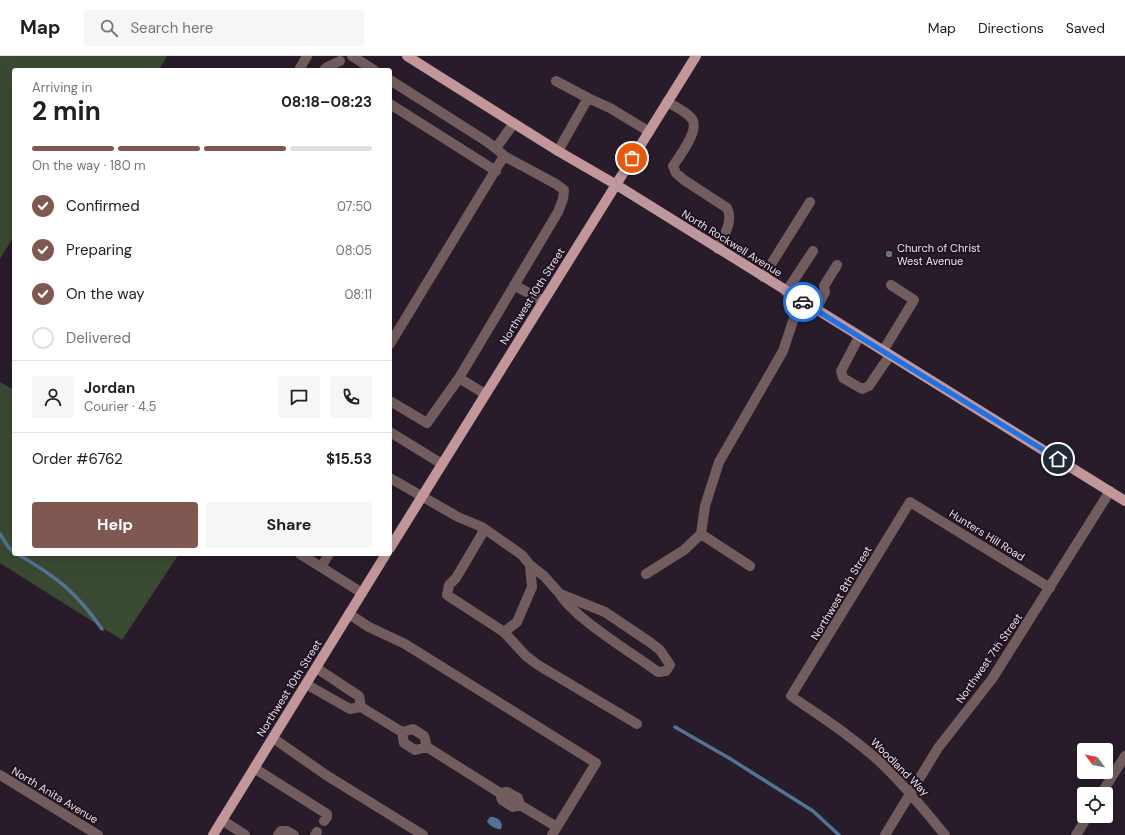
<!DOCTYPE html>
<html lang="en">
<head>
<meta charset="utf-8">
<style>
	:root { --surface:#fff; --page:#f6f6f6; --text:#202124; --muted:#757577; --line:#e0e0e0; --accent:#7f5951 }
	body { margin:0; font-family:"DM Sans",sans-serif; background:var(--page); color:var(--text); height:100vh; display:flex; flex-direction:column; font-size:15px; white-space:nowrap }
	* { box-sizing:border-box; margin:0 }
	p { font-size:13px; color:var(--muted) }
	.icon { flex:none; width:22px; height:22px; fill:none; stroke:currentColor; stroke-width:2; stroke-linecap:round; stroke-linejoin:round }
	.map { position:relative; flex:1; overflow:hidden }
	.details { position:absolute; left:12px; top:12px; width:380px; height:488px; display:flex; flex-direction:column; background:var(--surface); border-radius:4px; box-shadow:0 4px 16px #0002 }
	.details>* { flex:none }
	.needle { width:26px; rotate:302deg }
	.tools { position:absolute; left:1077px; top:687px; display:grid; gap:8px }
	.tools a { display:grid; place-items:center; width:36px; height:36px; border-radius:4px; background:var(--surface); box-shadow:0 4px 16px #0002; font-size:20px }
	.pin { position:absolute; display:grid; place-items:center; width:34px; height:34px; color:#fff; margin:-17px; border:2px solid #fff; border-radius:50%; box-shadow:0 1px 4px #0007 }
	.courier { position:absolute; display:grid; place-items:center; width:40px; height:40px; margin:-20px; border:3px solid #1a73e8; border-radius:50%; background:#fff; color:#222; box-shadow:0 1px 5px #0007 }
	.overview em { font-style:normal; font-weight:700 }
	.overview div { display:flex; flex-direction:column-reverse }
	.overview { display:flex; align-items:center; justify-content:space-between; height:68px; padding:0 20px }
	h1 { font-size:26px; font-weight:700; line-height:30px }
	.bar { display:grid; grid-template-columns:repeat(4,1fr); gap:6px 4px; align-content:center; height:48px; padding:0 20px }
	.bar i { height:5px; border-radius:3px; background:var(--line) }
	.bar .on { background:var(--accent) }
	.bar p { grid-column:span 4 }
	.line { display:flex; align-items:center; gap:10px; padding:0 20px; border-top:1px solid var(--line) }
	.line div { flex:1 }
	.round { display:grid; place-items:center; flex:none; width:42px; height:42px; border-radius:4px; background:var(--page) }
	ol { padding:0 20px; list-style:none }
	li { display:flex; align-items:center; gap:12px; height:44px }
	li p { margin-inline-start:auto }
	li .icon { padding:4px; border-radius:50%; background:var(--accent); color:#fff; stroke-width:4 }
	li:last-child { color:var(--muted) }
	li i { width:22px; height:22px; border:2px solid var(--line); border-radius:50% }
	.primary-button { display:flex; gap:8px; margin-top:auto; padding:8px 20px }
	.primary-button a { flex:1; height:46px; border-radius:4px; background:var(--accent); color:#fff; font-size:16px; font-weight:700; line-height:46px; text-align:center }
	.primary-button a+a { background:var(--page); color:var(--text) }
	header { display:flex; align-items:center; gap:24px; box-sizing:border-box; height:56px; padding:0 20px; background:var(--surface); border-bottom:1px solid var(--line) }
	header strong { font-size:19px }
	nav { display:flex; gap:22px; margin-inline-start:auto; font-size:14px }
	.search { width:280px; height:36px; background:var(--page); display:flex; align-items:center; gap:10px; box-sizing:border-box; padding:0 14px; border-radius:4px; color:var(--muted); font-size:15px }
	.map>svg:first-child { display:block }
</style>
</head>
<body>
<header>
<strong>Map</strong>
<div class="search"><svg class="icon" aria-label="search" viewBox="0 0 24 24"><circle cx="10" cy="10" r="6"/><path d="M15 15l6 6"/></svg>Search here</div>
<nav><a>Map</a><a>Directions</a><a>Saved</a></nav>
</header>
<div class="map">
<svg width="1125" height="779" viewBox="0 0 1125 779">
	<rect width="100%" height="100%" fill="#281c2b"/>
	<path fill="#3a4a32" d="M0 0H167L159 14H14V180L0 203Z
		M0 326 14 334V498H179L122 584 0 507Z"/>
	<path fill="#517494" d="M490 761C495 760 501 764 502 769L501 773C497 774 488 769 487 765Z"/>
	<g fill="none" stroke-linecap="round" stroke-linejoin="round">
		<path stroke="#517494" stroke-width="3.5" d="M0 478 9 492 14 496
			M17 498C56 520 76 536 102 573
			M675 671 729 702 813 755 839 779"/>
		<path stroke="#725c5d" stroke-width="10" d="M352 0 374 14
			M299 14 307 0
			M324 14 327 11 340 5
			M390 24 486 85 498 94 504 100
			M556 25 588 42 610 52 648 75
			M667 46C674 50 687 56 692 63 700 74 679 101 673 110L676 117 684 124 727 152C734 165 723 181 718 193
			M390 48 496 115
			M496 92 514 67
			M558 95 588 42
			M763 221 810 146
			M514 229 543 245
			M786 236 813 195
			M816 254 825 236 824 230 837 209
			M859 281 841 315 843 322 862 333 869 330 890 299
			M390 288 504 100 556 128 564 134 563 143 558 156 459 322 427 367 390 345
			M883 295 914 244 891 229
			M459 322 485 338
			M390 376 442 408
			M390 422 458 461 482 471V478L456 522 449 529 447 539 504 576 526 600 538 609 637 668
			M482 471 522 499 530 509 532 531 517 566 504 576
			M300 498 321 511 329 498
			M530 509 544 520 560 538 605 556 651 587 660 594 670 609 666 615 658 616C632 597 603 580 579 559 572 552 565 547 560 538
			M750 510 701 478 705 450 719 406 783 295 800 244
			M321 511 362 537
			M646 518 684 494 701 478
			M349 558 369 571 405 588 596 707 552 779
			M306 628 350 653 361 651 359 640C344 631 331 621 316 612
			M361 651 402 676 413 673 424 680 427 691 415 694 404 687 402 676
			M273 682 326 719 423 779
			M427 691 500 737 502 744 513 751 520 749 518 742 507 736 500 737
			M254 712 327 758V761L324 765
			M0 719 98 779
			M1101 738 1125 700
			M520 749 557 771
			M222 764 245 779
			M278 779 281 775H287L294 779
			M315 779 317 776
			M885 779 938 692 992 623 1110 435
			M945 779C924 754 904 728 880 706 853 681 821 661 791 640L910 446 1050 532
			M1076 779 1088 760"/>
		<path stroke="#c3969a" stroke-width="10" d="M407 0 558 95 615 128 1125 445
			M390 492 696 0
			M213 779 386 498"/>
	</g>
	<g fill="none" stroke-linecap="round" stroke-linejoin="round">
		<path stroke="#a69da8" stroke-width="4" stroke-dasharray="0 7.2" d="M632 102 615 128 803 246"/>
		<path stroke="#1a73e8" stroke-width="5" d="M803 246 1058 403"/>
	</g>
	<circle fill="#6b7280" stroke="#1f1321" stroke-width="1.5" cx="889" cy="198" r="4"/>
	<g text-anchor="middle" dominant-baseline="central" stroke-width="4" stroke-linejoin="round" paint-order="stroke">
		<g font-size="11" fill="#eae2ec" stroke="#1f1321">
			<text transform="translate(732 187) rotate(32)">North Rockwell Avenue</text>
			<text transform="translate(532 240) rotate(-58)">Northwest 10th Street</text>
			<text transform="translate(987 479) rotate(32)">Hunters Hill Road</text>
			<text transform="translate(841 537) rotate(-59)">Northwest 8th Street</text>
			<text transform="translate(989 602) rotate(-55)">Northwest 7th Street</text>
			<text transform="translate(289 632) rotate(-58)">Northwest 10th Street</text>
			<text transform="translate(900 711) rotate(45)">Woodland Way</text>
			<text transform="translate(55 739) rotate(31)">North Anita Avenue</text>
		</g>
		<g font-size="11" fill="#eae2ec" stroke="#1f1321" text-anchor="start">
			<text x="897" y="192">Church of Christ<tspan x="897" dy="13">West Avenue</tspan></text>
		</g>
	</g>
</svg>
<div class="tools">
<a><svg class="needle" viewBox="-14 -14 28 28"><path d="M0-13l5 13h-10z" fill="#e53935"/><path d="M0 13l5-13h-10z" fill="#757577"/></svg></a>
<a><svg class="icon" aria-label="locate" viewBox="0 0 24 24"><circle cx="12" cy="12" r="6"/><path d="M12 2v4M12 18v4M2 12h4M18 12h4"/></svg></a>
</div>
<div class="pin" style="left:632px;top:102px;background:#ea580c"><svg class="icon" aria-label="bag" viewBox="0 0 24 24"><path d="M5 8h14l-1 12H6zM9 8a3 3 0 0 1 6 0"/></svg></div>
<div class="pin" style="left:1058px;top:403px;background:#1f2937"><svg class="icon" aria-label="home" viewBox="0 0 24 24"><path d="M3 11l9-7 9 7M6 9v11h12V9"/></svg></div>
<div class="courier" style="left:803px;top:246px"><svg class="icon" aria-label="car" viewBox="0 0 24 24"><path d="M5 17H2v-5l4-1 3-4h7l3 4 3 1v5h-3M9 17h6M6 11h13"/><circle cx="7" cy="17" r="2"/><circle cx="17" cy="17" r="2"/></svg></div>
<section class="details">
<div class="overview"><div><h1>2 min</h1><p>Arriving in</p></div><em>08:18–08:23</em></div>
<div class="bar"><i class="on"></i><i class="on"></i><i class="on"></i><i></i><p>On the way · 180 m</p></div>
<ol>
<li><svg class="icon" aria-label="check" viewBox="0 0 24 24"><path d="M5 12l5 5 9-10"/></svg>Confirmed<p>07:50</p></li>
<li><svg class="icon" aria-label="check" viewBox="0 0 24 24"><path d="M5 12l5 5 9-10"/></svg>Preparing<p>08:05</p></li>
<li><svg class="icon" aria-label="check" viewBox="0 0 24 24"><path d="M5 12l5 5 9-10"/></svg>On the way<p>08:11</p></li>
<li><i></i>Delivered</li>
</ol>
<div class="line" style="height:72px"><a class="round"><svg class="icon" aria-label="person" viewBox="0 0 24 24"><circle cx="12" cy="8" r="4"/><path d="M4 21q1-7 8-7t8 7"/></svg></a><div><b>Jordan</b><p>Courier · 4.5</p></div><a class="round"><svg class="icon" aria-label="chat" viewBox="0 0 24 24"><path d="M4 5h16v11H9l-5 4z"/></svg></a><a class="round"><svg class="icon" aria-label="phone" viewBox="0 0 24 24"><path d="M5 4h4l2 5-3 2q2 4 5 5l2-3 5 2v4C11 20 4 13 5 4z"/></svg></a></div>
<div class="line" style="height:52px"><div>Order #6762</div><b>$15.53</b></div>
<div class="primary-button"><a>Help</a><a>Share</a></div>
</section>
</div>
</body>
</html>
